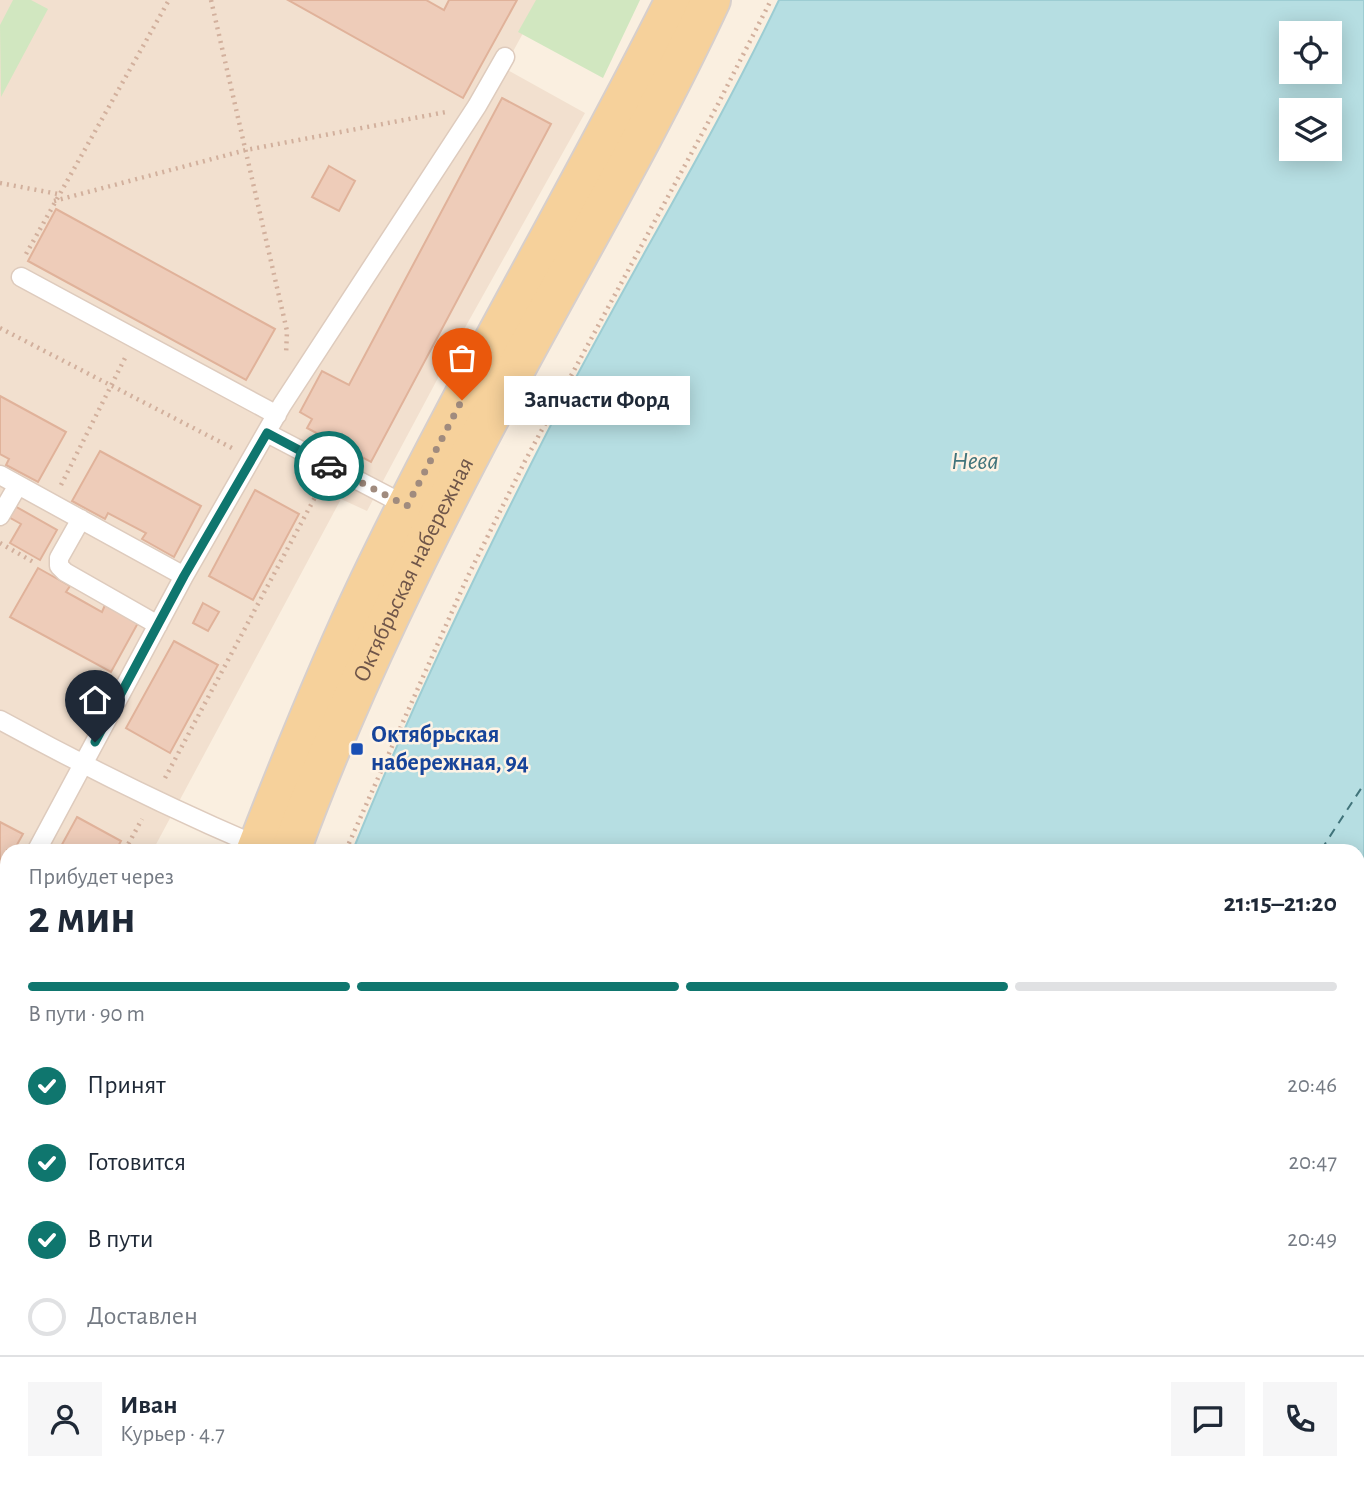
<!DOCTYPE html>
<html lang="ru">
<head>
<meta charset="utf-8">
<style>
	:root { --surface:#fff; --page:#f6f6f7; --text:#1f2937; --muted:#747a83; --line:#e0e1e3; --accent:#0f766e }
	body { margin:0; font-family:"Alegreya Sans",sans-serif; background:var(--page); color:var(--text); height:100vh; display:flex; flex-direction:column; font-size:26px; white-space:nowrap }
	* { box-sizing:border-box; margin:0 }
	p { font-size:23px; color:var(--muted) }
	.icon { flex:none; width:38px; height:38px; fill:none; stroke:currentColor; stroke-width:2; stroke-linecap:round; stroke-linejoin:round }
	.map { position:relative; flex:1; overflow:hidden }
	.side { position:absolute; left:0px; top:844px; width:1365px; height:653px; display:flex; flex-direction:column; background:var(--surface); border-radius:21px 21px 0 0; box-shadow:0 4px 18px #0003 }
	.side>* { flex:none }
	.tools { position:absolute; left:1279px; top:21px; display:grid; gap:14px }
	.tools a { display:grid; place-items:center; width:63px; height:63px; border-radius:0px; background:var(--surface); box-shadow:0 4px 18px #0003; font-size:35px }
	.pin { position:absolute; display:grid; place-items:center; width:60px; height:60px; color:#fff; margin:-72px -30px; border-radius:50% 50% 50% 0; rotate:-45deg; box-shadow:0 0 7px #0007 }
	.pin .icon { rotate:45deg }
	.courier { position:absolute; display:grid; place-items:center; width:70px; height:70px; margin:-35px; border:5px solid #0f766e; border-radius:50%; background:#fff; color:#222; box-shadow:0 2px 9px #0007 }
	.bubble { position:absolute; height:49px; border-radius:0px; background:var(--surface); box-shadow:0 4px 18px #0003; font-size:23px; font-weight:700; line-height:49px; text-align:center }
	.head em { font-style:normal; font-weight:700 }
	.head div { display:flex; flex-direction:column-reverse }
	.head { display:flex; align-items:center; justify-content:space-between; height:119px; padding:0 28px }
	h1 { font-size:46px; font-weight:700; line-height:52px }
	.bar { display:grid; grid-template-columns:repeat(4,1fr); gap:10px 7px; align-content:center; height:84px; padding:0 28px }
	.bar i { height:9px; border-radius:5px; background:var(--line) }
	.bar .current { background:var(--accent) }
	.bar p { grid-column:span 4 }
	.line { display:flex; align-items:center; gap:18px; padding:0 28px; border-top:2px solid var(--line) }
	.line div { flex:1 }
	.round { display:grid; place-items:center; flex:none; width:74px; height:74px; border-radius:0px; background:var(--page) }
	ol { padding:0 28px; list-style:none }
	li { display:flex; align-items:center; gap:21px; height:77px }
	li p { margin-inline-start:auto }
	li .icon { padding:7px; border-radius:50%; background:var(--accent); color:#fff; stroke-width:4 }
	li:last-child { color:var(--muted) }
	li i { width:38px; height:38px; border:4px solid var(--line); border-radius:50% }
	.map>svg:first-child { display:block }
</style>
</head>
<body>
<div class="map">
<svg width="1364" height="1496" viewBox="0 0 1364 1496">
	<rect width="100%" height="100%" fill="#faefe0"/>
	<path fill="#f2e0cf" d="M0 0H541L504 68 585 113 462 333 367 511 341 499 153 850H7V1121L0 1134Z"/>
	<path fill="#d1e7c0" d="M13 0H31L48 9 1 97 0 25Z
		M536 0H640L603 78 518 32Z"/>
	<path fill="#b6dee2" stroke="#9dcdd3" stroke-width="2" fill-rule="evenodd" d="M779 0H1364V1496H65L70 1489H1358V850H353C413 702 483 557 556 415 629 275 711 142 779 0ZM1292 33H1330V72H1292ZM1292 110H1330V149H1292Z"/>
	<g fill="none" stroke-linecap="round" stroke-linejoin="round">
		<path stroke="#41747b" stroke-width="2" stroke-dasharray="9 7" stroke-linecap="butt" d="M1321 850 1364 784
			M904 1496 908 1489"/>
	</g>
	<path fill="#eeccb9" stroke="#e0b29a" stroke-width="2" d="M288 0H426L444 10 449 0H517L463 98Z
		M502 98 551 124 371 462 307 428 312 419 300 412 322 371 349 385Z
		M329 166 355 181 339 211 312 197Z
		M56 209 275 329 246 380 28 261Z
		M0 396 66 432 38 482 6 465 9 459 0 454Z
		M100 451 201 506 174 557 142 539 146 533 108 513 105 519 72 501Z
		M255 490 299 514 253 600 209 576Z
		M13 505 57 530 40 560 10 543 21 524 7 516Z
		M38 568 70 586 66 592 77 598 102 612 105 605 138 623 111 672 10 617Z
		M203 603 219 612 208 631 193 623Z
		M174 641 218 665 170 753 126 728Z
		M77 817 121 841 116 850H59Z
		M0 822 23 834 14 850H7V863L0 876Z
		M0 971 7 975V1049L0 1062Z"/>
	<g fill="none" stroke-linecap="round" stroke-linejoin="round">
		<defs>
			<path id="service" d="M21 277 277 415
				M267 433 407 506
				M0 475 184 576
				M0 516 18 485
				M81 519 59 558V566L65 572 158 625
				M0 720C84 766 169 808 258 846
				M37 850 184 576 282 405 477 106 505 57
				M0 910 7 900
				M0 1106 7 1110
				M0 1365 7 1369"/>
			<g id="primary">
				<path d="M256 850C291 760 327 670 369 582 464 384 577 196 675 0"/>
				<path id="s1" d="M291 850C349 692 425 538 505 389 574 260 649 133 711 0"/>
				<path d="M0 1433 7 1423"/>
				<path d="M0 1491 7 1481"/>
			</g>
		</defs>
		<use href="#service" stroke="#decbbd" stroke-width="21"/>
		<use href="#primary" stroke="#d7cfcc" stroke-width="42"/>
		<path stroke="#d2b09d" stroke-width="4.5" stroke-dasharray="2 5" stroke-linecap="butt" d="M211 0 287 331 286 355
			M0 183 58 194
			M54 201 246 150 446 112
			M26 254 169 0
			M0 328 232 448
			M61 485 125 358
			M0 543 35 563
			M165 778 321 486
			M125 850 142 819
			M346 850 467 578 525 461 717 106 771 0
			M0 1079 7 1066
			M60 1496 65 1489"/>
		<use href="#service" stroke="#fff" stroke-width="18"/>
		<use href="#primary" stroke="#f6d19b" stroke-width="38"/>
	</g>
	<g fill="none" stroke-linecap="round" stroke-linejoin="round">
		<path stroke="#a08b7e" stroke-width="7" stroke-dasharray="0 12.6" d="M329 466 407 506 462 400"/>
		<path stroke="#0f766e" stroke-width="9" d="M95 742 184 576 267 433 329 466"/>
	</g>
	<rect fill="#1a4fb4" stroke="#fef3e5" stroke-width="2.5" x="350" y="742" width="14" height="14" rx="3.5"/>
	<g text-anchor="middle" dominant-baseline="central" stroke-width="5" stroke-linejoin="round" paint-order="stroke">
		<g font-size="24" fill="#6f5549" stroke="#fef3e5">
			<text stroke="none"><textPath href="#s1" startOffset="306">Октябрьская набережная</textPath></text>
		</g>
		<g font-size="24" font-weight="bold" fill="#164399" stroke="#fef3e5" text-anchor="start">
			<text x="371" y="735">Октябрьская<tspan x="371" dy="28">набережная, 94</tspan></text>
		</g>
		<g font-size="26" font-style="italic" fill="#41747b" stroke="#fef3e5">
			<text x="975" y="461">Нева</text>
		</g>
	</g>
</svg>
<div class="tools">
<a><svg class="icon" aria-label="locate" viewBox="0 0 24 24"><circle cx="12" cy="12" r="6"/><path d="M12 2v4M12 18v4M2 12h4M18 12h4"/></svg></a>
<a><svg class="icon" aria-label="layers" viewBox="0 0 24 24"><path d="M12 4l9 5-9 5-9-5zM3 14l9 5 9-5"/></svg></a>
</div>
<div class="pin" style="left:462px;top:400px;background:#ea580c"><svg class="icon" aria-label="bag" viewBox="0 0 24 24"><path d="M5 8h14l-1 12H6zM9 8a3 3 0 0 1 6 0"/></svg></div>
<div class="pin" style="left:95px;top:742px;background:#1f2937"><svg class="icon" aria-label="home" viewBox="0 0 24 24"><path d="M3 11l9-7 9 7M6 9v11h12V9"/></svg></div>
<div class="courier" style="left:329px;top:466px"><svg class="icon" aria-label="car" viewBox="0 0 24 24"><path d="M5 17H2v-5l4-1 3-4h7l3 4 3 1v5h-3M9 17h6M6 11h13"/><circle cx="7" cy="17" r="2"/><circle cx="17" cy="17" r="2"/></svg></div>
<div class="bubble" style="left:504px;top:376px;width:186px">Запчасти Форд</div>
<section class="side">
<div class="head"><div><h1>2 мин</h1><p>Прибудет через</p></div><em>21:15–21:20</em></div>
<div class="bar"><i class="current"></i><i class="current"></i><i class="current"></i><i></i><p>В пути · 90 m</p></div>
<ol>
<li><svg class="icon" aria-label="check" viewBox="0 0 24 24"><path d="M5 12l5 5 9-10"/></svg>Принят<p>20:46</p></li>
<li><svg class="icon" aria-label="check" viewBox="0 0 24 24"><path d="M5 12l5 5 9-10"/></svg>Готовится<p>20:47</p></li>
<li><svg class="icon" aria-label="check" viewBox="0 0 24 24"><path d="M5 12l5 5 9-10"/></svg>В пути<p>20:49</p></li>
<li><i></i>Доставлен</li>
</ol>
<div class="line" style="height:126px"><a class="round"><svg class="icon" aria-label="person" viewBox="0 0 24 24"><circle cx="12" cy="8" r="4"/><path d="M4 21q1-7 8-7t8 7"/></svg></a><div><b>Иван</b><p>Курьер · 4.7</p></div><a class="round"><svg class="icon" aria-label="chat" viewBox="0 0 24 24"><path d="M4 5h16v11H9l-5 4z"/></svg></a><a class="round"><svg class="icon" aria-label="phone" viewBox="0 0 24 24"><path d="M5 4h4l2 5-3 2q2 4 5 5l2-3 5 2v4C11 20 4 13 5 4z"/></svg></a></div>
</section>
</div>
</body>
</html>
